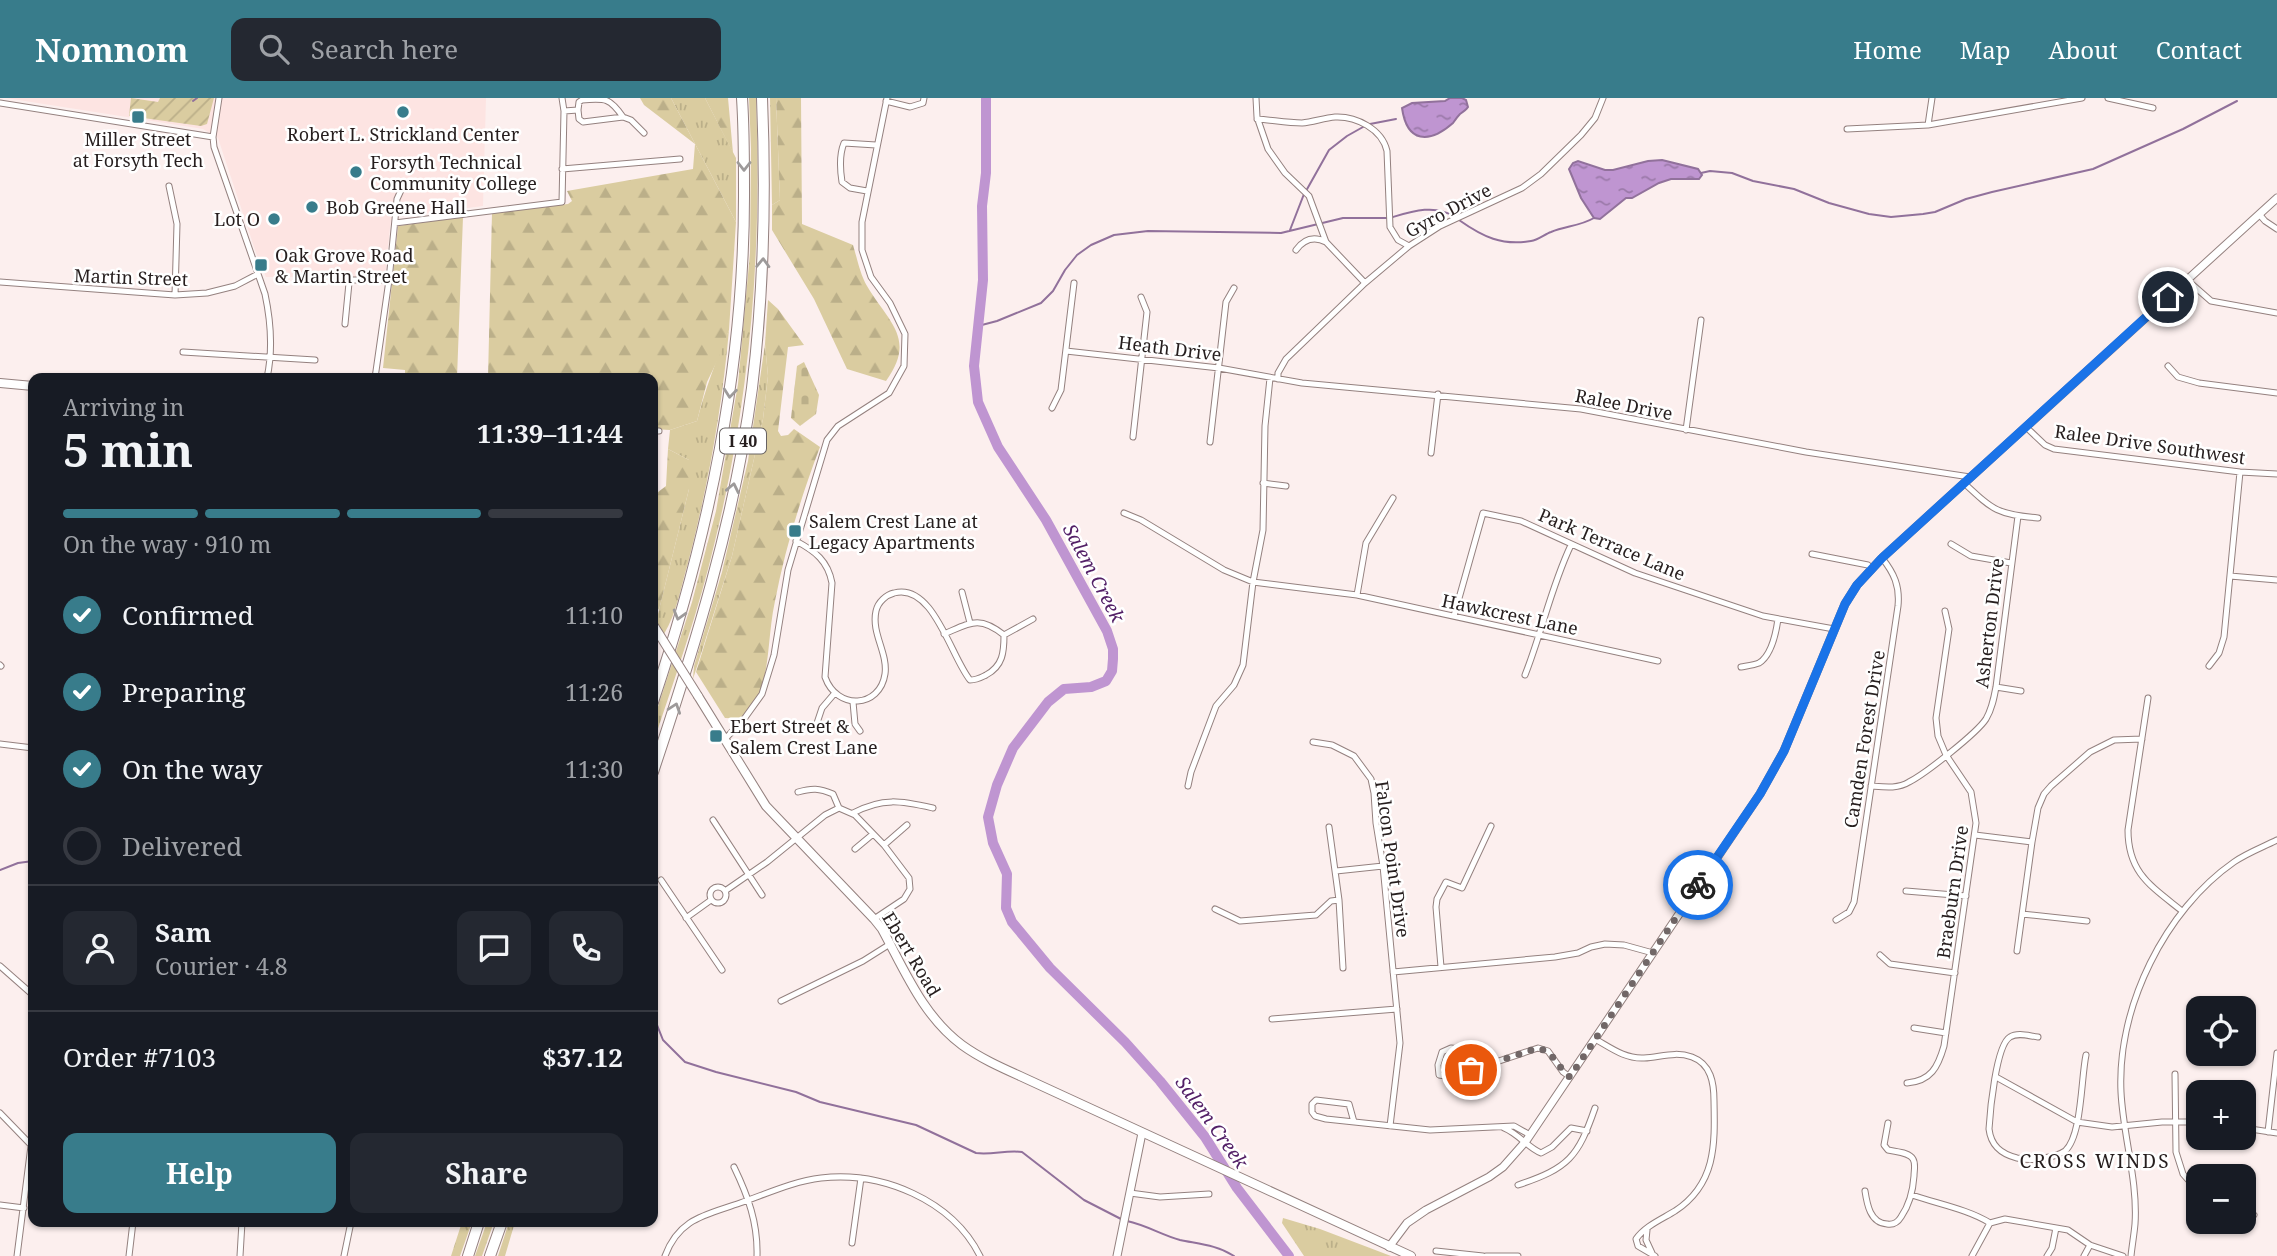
<!DOCTYPE html>
<html lang="en">
<head>
<meta charset="utf-8">
<style>
	:root { --surface:#171b24; --page:#242831; --text:#f1f3f6; --muted:#9ea1a6; --line:#363941; --accent:#387c8b }
	body { margin:0; font-family:"Noto Serif",serif; background:var(--page); color:var(--text); height:100vh; display:flex; flex-direction:column; font-size:26px; white-space:nowrap }
	* { box-sizing:border-box; margin:0 }
	p { font-size:23px; color:var(--muted) }
	.icon { flex:none; width:38px; height:38px; fill:none; stroke:currentColor; stroke-width:2; stroke-linecap:round; stroke-linejoin:round }
	.map { position:relative; flex:1; overflow:hidden }
	.side { position:absolute; left:28px; top:275px; width:630px; height:854px; display:flex; flex-direction:column; background:var(--surface); border-radius:14px; box-shadow:0 2px 5px #0004 }
	.side>* { flex:none }
	.buttons { position:absolute; left:2186px; top:898px; display:grid; gap:14px }
	.buttons a { display:grid; place-items:center; width:70px; height:70px; border-radius:14px; background:var(--surface); box-shadow:0 2px 5px #0004; font-size:35px }
	.pin { position:absolute; display:grid; place-items:center; width:60px; height:60px; color:#fff; margin:-30px; border:4px solid #fff; border-radius:50%; box-shadow:0 2px 7px #0007 }
	.courier { position:absolute; display:grid; place-items:center; width:70px; height:70px; margin:-35px; border:5px solid #1a73e8; border-radius:50%; background:#fff; color:#222; box-shadow:0 2px 9px #0007 }
	.summary em { font-style:normal; font-weight:700 }
	.summary div { display:flex; flex-direction:column-reverse }
	.summary { display:flex; align-items:center; justify-content:space-between; height:119px; padding:0 35px }
	h1 { font-size:46px; font-weight:700; line-height:52px }
	.bar { display:grid; grid-template-columns:repeat(4,1fr); gap:10px 7px; align-content:center; height:84px; padding:0 35px }
	.bar i { height:9px; border-radius:5px; background:var(--line) }
	.bar .on { background:var(--accent) }
	.bar p { grid-column:span 4 }
	.line { display:flex; align-items:center; gap:18px; padding:0 35px; border-top:2px solid var(--line) }
	.line div { flex:1 }
	.round { display:grid; place-items:center; flex:none; width:74px; height:74px; border-radius:14px; background:var(--page) }
	ol { padding:0 35px; list-style:none }
	li { display:flex; align-items:center; gap:21px; height:77px }
	li p { margin-inline-start:auto }
	li .icon { padding:7px; border-radius:50%; background:var(--accent); color:#fff; stroke-width:4 }
	li:last-child { color:var(--muted) }
	li i { width:38px; height:38px; border:4px solid var(--line); border-radius:50% }
	.cta { display:flex; gap:14px; margin-top:auto; padding:14px 35px }
	.cta a { flex:1; height:80px; border-radius:14px; background:var(--accent); color:#fff; font-size:28px; font-weight:700; line-height:80px; text-align:center }
	.cta a+a { background:var(--page); color:var(--text) }
	header { display:flex; align-items:center; gap:42px; box-sizing:border-box; height:98px; padding:0 35px; background:var(--accent); color:#fff }
	header strong { font-size:33px }
	nav { display:flex; gap:38px; margin-inline-start:auto; font-size:24px }
	.search { width:490px; height:63px; background:var(--page); display:flex; align-items:center; gap:18px; box-sizing:border-box; padding:0 24px; border-radius:14px; color:var(--muted); font-size:26px }
	.map>svg:first-child { display:block }
</style>
</head>
<body>
<header>
<strong>Nomnom</strong>
<div class="search"><svg class="icon" aria-label="search" viewBox="0 0 24 24"><circle cx="10" cy="10" r="6"/><path d="M15 15l6 6"/></svg>Search here</div>
<nav><a>Home</a><a>Map</a><a>About</a><a>Contact</a></nav>
</header>
<div class="map">
<svg width="2277" height="1158" viewBox="0 0 2277 1158">
	<defs>
		<pattern id="grass-tufts" width="24" height="20" patternUnits="userSpaceOnUse" patternTransform="scale(1.75)"><rect width="24" height="20" fill="#dacca0"/><path d="M3 7l-1-3M5 7V3M7 7l1-3M15 17l-1-3M17 17v-4M19 17l1-3" fill="none" stroke="#bbaf89"/></pattern>
		<pattern id="forest-firs" width="22" height="20" patternUnits="userSpaceOnUse" patternTransform="scale(1.75)"><rect width="22" height="20" fill="#dacca0"/><path d="M5 1l3.5 6h-7zM16 11l3.5 6h-7z" fill="#bbaf89"/></pattern>
		<pattern id="cemetery-stones" width="16" height="16" patternUnits="userSpaceOnUse" patternTransform="scale(1.75)"><rect width="16" height="16" fill="#dacca0"/><path d="M2 7V4a2 2 0 0 1 4 0v3zM10 15v-3a2 2 0 0 1 4 0v3z" fill="#bbaf89"/></pattern>
		<pattern id="garden-furrows" width="10" height="10" patternUnits="userSpaceOnUse" patternTransform="scale(1.75)"><rect width="10" height="10" fill="#dacca0"/><path d="M-1 1l2-2M0 10L10 0M9 11l2-2" fill="none" stroke="#bbaf89"/></pattern>
		<pattern id="water-ripples" width="26" height="14" patternUnits="userSpaceOnUse" patternTransform="scale(1.75)"><rect width="26" height="14" fill="#bf95d1"/><path d="M2 4q2-2 4 0t4 0M15 11q2-2 4 0t4 0" fill="none" stroke="#9b79a9"/></pattern>
	</defs>
	<rect width="100%" height="100%" fill="#fcefee"/>
	<path fill="#fde4e2" d="M6 0H486L483 108 391 120 385 179H266L256 155 218 40 203 31Z"/>
	<path fill="url(#grass-tufts)" d="M671 0H705L736 60V124Z
		M749 0H756C762 149 751 297 715 443 699 512 675 579 653 646V624L692 504 716 413 738 286 750 155 751 51Z
		M770 0H776L780 102 772 107Z
		M729 232C722 310 708 388 688 465 681 488 677 515 664 536L656 524 689 391V362L668 351 670 332 697 323C705 292 716 262 729 232Z
		M765 246 768 278 763 321 732 458 693 581 694 568 722 474 748 363Z
		M1283 1120 1320 1131 1391 1158H1304L1282 1125Z
		M462 1124H472L460 1158H451Z
		M487 1124H494L482 1158H475Z
		M509 1124H515L505 1158H498Z"/>
	<path fill="url(#forest-firs)" d="M640 0H671L736 124 729 232 719 259 707 284 697 323 670 332 653 331V280H488L492 115 568 106 572 103 567 93 693 71 695 46 644 7Z
		M705 0H728L733 55Z
		M776 0H801L802 126 853 147C857 160 860 176 867 188 888 224 917 240 886 283L847 271 814 201 772 132V107L780 102Z
		M463 119 457 280H405V272L383 270 398 128Z
		M768 202 778 211 804 247 788 249 778 333 781 338 788 337 794 331 820 349C801 399 785 451 775 503 766 544 772 586 747 621L725 620 696 574 732 458 763 321 768 278 765 246Z
		M668 351 689 362V391L659 512 653 503V394H658L666 388Z"/>
	<path fill="url(#cemetery-stones)" d="M804 264 819 297 816 316 800 328 791 320 797 268Z"/>
	<path fill="url(#garden-furrows)" d="M131 0 158 4 160 0H214L207 26 201 28 129 18Z"/>
	<path fill="url(#water-ripples)" stroke="#91719b" stroke-width="2" d="M1450 0H1462L1466 2 1468 9C1466 12 1463 14 1460 16 1457 19 1455 22 1453 25 1429 46 1407 45 1402 10L1412 5 1445 3Z
		M1662 62 1698 71 1702 77 1699 81H1671L1659 85 1632 100H1626L1600 121 1594 120 1581 100 1569 71 1573 65 1578 63 1605 72H1613L1648 63Z"/>
	<g fill="none" stroke-linecap="round" stroke-linejoin="round">
		<path stroke="#91719b" stroke-width="2" d="M193 3 197 0
			M1370 26 1396 21
			M1701 75 1710 73 1732 75 1753 83 1794 91 1829 105 1869 116 1891 119 1923 116 1935 114 1966 101 1992 94 2093 71 2183 31 2237 3
			M1306 93 1329 52 1347 38 1363 29
			M1393 119C1413 113 1436 106 1455 119
			M1459 122C1483 139 1502 148 1531 143 1538 142 1545 136 1551 134 1566 128 1580 128 1594 120
			M1290 132 1304 96
			M978 228 997 223 1041 205 1053 193 1065 172 1077 157 1091 147 1114 137 1148 133 1281 135 1343 120H1387
			M0 772 18 765 33 763
			M653 917 663 942 685 964 716 974 796 994 820 1004 916 1027 976 1055C992 1057 1006 1052 1022 1054L1084 1102 1121 1121
			M1127 1123C1146 1127 1162 1137 1180 1142 1199 1146 1217 1147 1234 1158"/>
		<path stroke="#bf95d1" stroke-width="10" d="M986 0V75L982 108 983 182 974 268 978 304 998 349 1046 422 1107 533 1113 551V561L1112 573 1106 583 1091 589 1064 591 1048 604 1013 650 997 687 988 719 993 745 1007 776 1006 810 1012 824 1050 870 1125 944 1160 983 1205 1039 1237 1090 1289 1158"/>
		<defs>
			<path id="minor" d="M219 0 213 39 214 49 265 196C271 224 273 252 267 280
				M1256 0 1257 19 1268 51 1285 75 1309 98 1326 144 1365 185
				M2108 0 2153 10
				M886 3 910 9 923 5 924 0
				M0 5 213 39
				M578 12 579 4 582 2C606 0 610 0 623 19
				M564 13 578 12 579 21 583 24 623 19 631 22 644 35
				M1257 21C1272 22 1287 25 1302 25 1313 24 1324 20 1335 19 1356 18 1382 31 1387 53L1390 129 1398 142 1409 148
				M1928 27 1932 0
				M1847 31 1928 27 2082 0
				M562 71 680 61
				M169 88 177 126 175 197
				M867 93 850 90 842 84C840 71 839 57 844 45L876 47
				M2259 116 2265 123 2277 131
				M395 125 562 104 564 13 562 0
				M1296 152C1304 141 1314 138 1326 144
				M2187 182 2211 203 2277 215
				M0 184 175 197 207 195 235 188 258 176
				M345 226 349 185 353 182H389
				M1066 253 1219 270 1302 285 1581 311 1806 354 1970 379
				M183 254 315 262
				M2168 268 2178 279 2199 285 2277 295
				M375 280 389 182 397 101 403 88
				M1278 281V275L1286 261 1365 185 1409 148 1440 128 1522 90 1541 76 1581 37 1595 20 1603 0
				M1052 310 1061 292 1074 185
				M2026 329 2045 347 2054 351 2240 374 2277 376
				M1686 332 1701 222
				M653 333H659
				M1133 339 1147 214 1141 199
				M1210 344 1226 204 1234 190
				M1431 355 1438 296
				M1263 385 1286 388
				M1964 385C1994 413 1997 416 2038 420
				M1124 415 1141 422 1224 472 1253 484 1357 497 1658 563
				M796 443C815 453 828 463 832 485L825 579C837 613 880 610 885 576 888 555 871 535 876 513 878 504 886 497 894 495 933 484 951 559 970 582 977 582 980 580 986 577 1003 568 1004 554 1004 537 979 517 970 525 944 536
				M1951 446 1971 458 2011 465
				M1812 456 1868 467 1871 471
				M2230 478 2277 482
				M962 494 970 525
				M1357 497 1366 445 1393 400
				M1454 518 1483 415 1521 423 1635 475 1763 518 1834 531
				M1004 537 1033 521
				M0 567 1 568
				M2209 568 2219 555 2224 539 2240 374
				M1741 569C1746 568 1754 567 1759 565 1772 557 1776 535 1778 521
				M1525 577C1542 534 1551 489 1571 447
				M1996 589 2021 593
				M2148 600 2128 732C2128 775 2151 788 2182 813
				M853 604 855 626 860 633
				M816 628 822 610 834 596
				M726 640 744 621 762 596 774 557 788 472 827 342 838 328 889 295 904 268 905 236 890 205 871 179 862 152V124L887 0
				M1313 644 1332 647 1354 658 1371 681 1374 695 1376 725 1383 768 1400 945 1390 1028
				M0 646 33 650
				M1188 688 1191 674 1216 608 1234 587 1243 567 1253 484 1263 432 1265 328 1270 280
				M1871 688C1884 689 1898 691 1909 684 1925 676 1977 635 1986 621 1992 611 1994 600 1996 589L2018 418
				M798 694C812 690 819 690 833 696L839 710
				M853 715C883 699 901 703 933 710
				M713 722 762 797
				M1329 729 1339 802 1343 870
				M1975 737 2032 744
				M884 747 907 727
				M855 751 873 736
				M1336 773 1383 768
				M661 782 722 872
				M710 797a8 8 0 1 1 16 0a8 8 0 1 1-16 0Z
				M725 793 767 764 825 717 839 710 855 717 884 747 909 780 910 791 904 801 874 821
				M1906 793 1966 798
				M1215 811 1240 823 1316 817 1331 803 1339 802
				M2022 816 2087 823
				M686 820 711 802
				M1836 822 1849 814 1854 804 1898 508C1900 488 1894 475 1882 460
				M2017 853 2032 744 2038 710 2044 696 2051 688 2090 654 2114 642 2142 641
				M1880 857 1890 866 1955 875
				M0 868 33 897
				M1441 869 1436 809 1437 801 1446 784 1462 790 1491 728
				M1393 874 1555 859 1578 855 1591 849 1605 846 1624 847 1653 855
				M781 903 863 863 890 846
				M1272 921 1397 911
				M1914 930 1946 935
				M2038 939C2029 938 2018 934 2010 939 1996 947 1990 1014 1989 1031 1991 1048 2001 1056 2017 1060 2026 1062 2035 1062 2044 1060 2051 1059 2059 1057 2065 1053 2082 1038 2081 980 2086 957
				M1595 941C1611 950 1625 961 1644 960 1661 959 1675 953 1692 959 1711 966 1714 985 1714 1003 1715 1047 1716 1086 1675 1113 1662 1121 1645 1128 1636 1141L1638 1148 1655 1158
				M1471 972 1461 951 1451 950 1442 954 1438 967 1439 977 1451 979 1538 950 1548 953 1563 974 1570 979
				M2175 976 2176 1054 2183 1076 2198 1093
				M1996 979 2077 1024 2112 1029 2162 1024H2198
				M1907 985C1931 983 1938 969 1944 948L1976 725 1971 694 1946 657 1938 638 1936 620 1949 531 1945 513
				M0 1015 32 1048
				M1354 1024 1349 1006 1316 1002 1312 1006V1014L1315 1018 1326 1021 1430 1032 1514 1028 1530 1037
				M1504 1030C1519 1036 1528 1050 1541 1055L1552 1049 1571 1030 1587 1033
				M2244 1030 2277 1035
				M2268 1034 2277 955
				M734 1069C748 1098 758 1125 757 1158
				M1518 1087C1569 1070 1578 1059 1595 1010
				M1865 1093C1867 1106 1870 1125 1887 1126 1893 1127 1898 1124 1901 1119 1910 1106 1913 1093 1914 1078 1914 1072 1916 1066 1913 1061 1909 1054 1896 1054 1888 1052L1884 1047 1888 1025
				M1130 1095 1160 1099 1209 1096
				M1912 1097C1938 1106 1967 1111 1990 1125
				M0 1107 24 1110
				M2244 1113 2254 1117
				M1647 1132 1646 1142 1652 1155
				M852 1145 861 1080
				M1436 1153 1483 1158
				M17 1158 31 1048
				M129 1158 133 1124
				M240 1158 242 1124
				M344 1158 351 1124
				M665 1158C679 1120 706 1117 740 1105 766 1096 794 1083 821 1080 882 1073 952 1102 980 1158
				M1486 1158H1518
				M1972 1158 1990 1125 2005 1121 2068 1132 2090 1147 2123 1158
				M2047 1158 2052 1150 2056 1130
				M2084 1158 2090 1147
				M2131 1158C2132 1148 2134 1137 2135 1126 2138 1083 2123 1037 2121 994 2117 909 2165 812 2234 764 2247 755 2263 749 2277 742"/>
			<path id="tertiary" d="M1389 1149 1407 1125 1426 1112 1489 1079 1503 1069 1526 1043 1760 696 1784 653 1845 506 1857 487 1882 460 2277 100
				M1117 1158 1142 1035"/>
			<path id="secondary" d="M0 285 33 288
				M698 598 766 708 874 821 882 831C905 873 923 918 962 947 980 960 1000 969 1020 978L1411 1158"/>
			<path id="motorway" d="M653 604C709 437 745 267 744 90 744 60 744 30 742 0
				M653 674C694 551 735 420 752 290 764 193 766 98 762 0
				M468 1158 479 1124
				M490 1158 502 1124"/>
		</defs>
		<use href="#minor" stroke="#94817f" stroke-width="7"/>
		<use href="#tertiary" stroke="#94817f" stroke-width="9"/>
		<use href="#secondary" stroke="#94817f" stroke-width="10"/>
		<use href="#motorway" stroke="#94817f" stroke-width="12"/>
		<use href="#minor" stroke="#fff" stroke-width="5"/>
		<use href="#tertiary" stroke="#fff" stroke-width="7"/>
		<use href="#secondary" stroke="#fff" stroke-width="8"/>
		<use href="#motorway" stroke="#fff" stroke-width="10"/>
		<defs>
			<path id="secondary-bridge" d="M654 528 698 598"/>
		</defs>
		<use href="#secondary-bridge" stroke="#94817f" stroke-width="10" stroke-linecap="butt"/>
		<use href="#secondary-bridge" stroke="#fff" stroke-width="8"/>
	</g>
	<defs><path id="oneway-chevron" d="M-2-3.5L2.5 0L-2 3.5" fill="none" stroke-width="1.6" stroke-linecap="round" stroke-linejoin="round" transform="scale(1.75)"/></defs>
	<g stroke="#9d9a9a">
		<use href="#oneway-chevron" transform="translate(744 68) rotate(90)"/>
		<use href="#oneway-chevron" transform="translate(763 165) rotate(-88)"/>
		<use href="#oneway-chevron" transform="translate(730 295) rotate(96)"/>
		<use href="#oneway-chevron" transform="translate(733 390) rotate(-78)"/>
		<use href="#oneway-chevron" transform="translate(679 517) rotate(106)"/>
		<use href="#oneway-chevron" transform="translate(675 610) rotate(-71)"/>
	</g>
	<g fill="none" stroke-linecap="round" stroke-linejoin="round">
		<path stroke="#716767" stroke-width="7" stroke-dasharray="0 12.6" d="M1471 972 1538 950C1554 954 1558 970 1570 979L1698 787"/>
		<path stroke="#1a73e8" stroke-width="9" d="M1698 787 1760 696 1784 653 1845 506 1857 487 1882 460 2168 199"/>
	</g>
	<g fill="#387c8b" stroke="#fff" stroke-width="2.5">
		<circle cx="403" cy="14" r="7"/>
		<rect x="131" y="12" width="14" height="14" rx="3.5"/>
		<circle cx="356" cy="74" r="7"/>
		<circle cx="312" cy="109" r="7"/>
		<circle cx="274" cy="121" r="7"/>
		<rect x="254" y="160" width="14" height="14" rx="3.5"/>
		<rect x="788" y="426" width="14" height="14" rx="3.5"/>
		<rect x="709" y="631" width="14" height="14" rx="3.5"/>
	</g>
	<g text-anchor="middle" dominant-baseline="central" stroke-width="5" stroke-linejoin="round" paint-order="stroke">
		<rect fill="#fff" stroke="#676262" stroke-width="2" x="720" y="330.5" width="46" height="25" rx="5"/>
		<g font-size="16" font-weight="bold" fill="#261e1e">
			<text x="743" y="343">I 40</text>
		</g>
		<g font-size="18" fill="#261e1e" stroke="#fff" text-anchor="start">
			<text x="403" y="36" text-anchor="middle">Robert L. Strickland Center</text>
			<text x="138" y="41" text-anchor="middle">Miller Street<tspan x="138" dy="21">at Forsyth Tech</tspan></text>
			<text x="370" y="64">Forsyth Technical<tspan x="370" dy="21">Community College</tspan></text>
			<text x="326" y="109">Bob Greene Hall</text>
			<text x="260" y="121" text-anchor="end">Lot O</text>
			<text x="275" y="157">Oak Grove Road<tspan x="275" dy="21">&amp; Martin Street</tspan></text>
			<text x="809" y="423">Salem Crest Lane at<tspan x="809" dy="21">Legacy Apartments</tspan></text>
			<text x="730" y="628">Ebert Street &amp;<tspan x="730" dy="21">Salem Crest Lane</tspan></text>
		</g>
		<g font-size="18" fill="#261e1e" stroke="#fff">
			<text transform="translate(1448 112) rotate(-28)">Gyro Drive</text>
			<text transform="translate(131 179) rotate(2)">Martin Street</text>
			<text transform="translate(1170 250) rotate(7)">Heath Drive</text>
			<text transform="translate(1624 306) rotate(11)">Ralee Drive</text>
			<text transform="translate(2150 346) rotate(8)">Ralee Drive Southwest</text>
			<text transform="translate(1612 446) rotate(23)">Park Terrace Lane</text>
			<text transform="translate(1510 516) rotate(12)">Hawkcrest Lane</text>
			<text transform="translate(1989 525) rotate(-83)">Asherton Drive</text>
			<text transform="translate(1864 641) rotate(-81)">Camden Forest Drive</text>
			<text transform="translate(1393 761) rotate(82)">Falcon Point Drive</text>
			<text transform="translate(1952 794) rotate(-82)">Braeburn Drive</text>
			<text transform="translate(912 856) rotate(59)">Ebert Road</text>
		</g>
		<g font-size="19" font-style="italic" fill="#532067" stroke="#fff">
			<text transform="translate(1094 475) rotate(62)">Salem Creek</text>
			<text transform="translate(1212 1024) rotate(54)">Salem Creek</text>
		</g>
		<g font-size="19" letter-spacing="2" fill="#261e1e" stroke="#fff">
			<text x="2095" y="1063">CROSS WINDS</text>
		</g>
	</g>
</svg>
<div class="buttons">
<a><svg class="icon" aria-label="locate" viewBox="0 0 24 24"><circle cx="12" cy="12" r="6"/><path d="M12 2v4M12 18v4M2 12h4M18 12h4"/></svg></a>
<a>+</a>
<a>−</a>
</div>
<div class="pin" style="left:1471px;top:972px;background:#ea580c"><svg class="icon" aria-label="bag" viewBox="0 0 24 24"><path d="M5 8h14l-1 12H6zM9 8a3 3 0 0 1 6 0"/></svg></div>
<div class="pin" style="left:2168px;top:199px;background:#1f2937"><svg class="icon" aria-label="home" viewBox="0 0 24 24"><path d="M3 11l9-7 9 7M6 9v11h12V9"/></svg></div>
<div class="courier" style="left:1698px;top:787px"><svg class="icon" aria-label="bike" viewBox="0 0 24 24"><circle cx="6" cy="16" r="4"/><circle cx="18" cy="16" r="4"/><path d="M6 16l4-8h5l3 8M10 8l3 8H6M13 5h3"/></svg></div>
<section class="side">
<div class="summary"><div><h1>5 min</h1><p>Arriving in</p></div><em>11:39–11:44</em></div>
<div class="bar"><i class="on"></i><i class="on"></i><i class="on"></i><i></i><p>On the way · 910 m</p></div>
<ol>
<li><svg class="icon" aria-label="check" viewBox="0 0 24 24"><path d="M5 12l5 5 9-10"/></svg>Confirmed<p>11:10</p></li>
<li><svg class="icon" aria-label="check" viewBox="0 0 24 24"><path d="M5 12l5 5 9-10"/></svg>Preparing<p>11:26</p></li>
<li><svg class="icon" aria-label="check" viewBox="0 0 24 24"><path d="M5 12l5 5 9-10"/></svg>On the way<p>11:30</p></li>
<li><i></i>Delivered</li>
</ol>
<div class="line" style="height:126px"><a class="round"><svg class="icon" aria-label="person" viewBox="0 0 24 24"><circle cx="12" cy="8" r="4"/><path d="M4 21q1-7 8-7t8 7"/></svg></a><div><b>Sam</b><p>Courier · 4.8</p></div><a class="round"><svg class="icon" aria-label="chat" viewBox="0 0 24 24"><path d="M4 5h16v11H9l-5 4z"/></svg></a><a class="round"><svg class="icon" aria-label="phone" viewBox="0 0 24 24"><path d="M5 4h4l2 5-3 2q2 4 5 5l2-3 5 2v4C11 20 4 13 5 4z"/></svg></a></div>
<div class="line" style="height:91px"><div>Order #7103</div><b>$37.12</b></div>
<div class="cta"><a>Help</a><a>Share</a></div>
</section>
</div>
</body>
</html>
